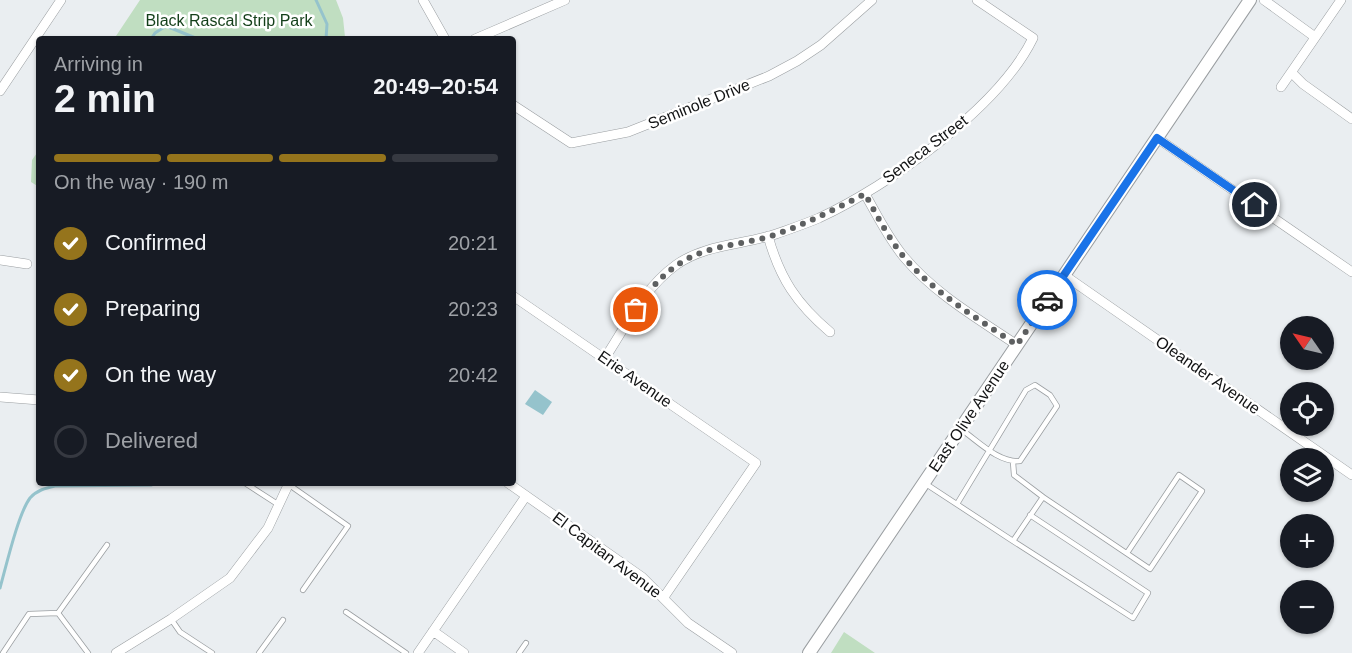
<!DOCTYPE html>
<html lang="en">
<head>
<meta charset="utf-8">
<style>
	:root { --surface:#171b24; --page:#20242c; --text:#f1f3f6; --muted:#9ea1a6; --line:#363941; --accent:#95741c }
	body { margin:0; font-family:Helvetica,sans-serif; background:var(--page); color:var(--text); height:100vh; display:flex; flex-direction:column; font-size:22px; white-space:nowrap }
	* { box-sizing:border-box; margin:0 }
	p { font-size:20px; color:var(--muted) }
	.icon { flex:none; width:33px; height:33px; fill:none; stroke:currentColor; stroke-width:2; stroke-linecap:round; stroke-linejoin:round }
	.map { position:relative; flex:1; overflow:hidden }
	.drawer { position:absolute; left:36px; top:36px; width:480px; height:450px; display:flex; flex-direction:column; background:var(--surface); border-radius:6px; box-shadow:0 2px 4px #0004 }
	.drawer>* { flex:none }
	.needle { width:39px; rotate:304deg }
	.controls { position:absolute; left:1280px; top:316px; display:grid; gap:12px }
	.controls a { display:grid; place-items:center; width:54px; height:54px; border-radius:50%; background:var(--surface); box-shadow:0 2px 4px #0004; font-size:30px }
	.pin { position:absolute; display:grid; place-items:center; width:51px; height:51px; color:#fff; margin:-26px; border:3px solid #fff; border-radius:50%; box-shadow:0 2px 6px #0007 }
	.courier { position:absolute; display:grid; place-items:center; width:60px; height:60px; margin:-30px; border:4px solid #1a73e8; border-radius:50%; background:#fff; color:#222; box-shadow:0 2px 8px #0007 }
	.headline em { font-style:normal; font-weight:700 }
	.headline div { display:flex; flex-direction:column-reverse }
	.headline { display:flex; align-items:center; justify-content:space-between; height:102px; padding:0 18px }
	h1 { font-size:39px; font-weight:700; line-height:45px }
	.bar { display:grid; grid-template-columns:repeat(4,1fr); gap:9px 6px; align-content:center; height:72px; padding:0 18px }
	.bar i { height:8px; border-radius:4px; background:var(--line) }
	.bar .selected { background:var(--accent) }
	.bar p { grid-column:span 4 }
	ol { padding:0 18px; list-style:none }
	li { display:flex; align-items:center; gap:18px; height:66px }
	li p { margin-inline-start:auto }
	li .icon { padding:6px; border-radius:50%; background:var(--accent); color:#fff; stroke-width:4 }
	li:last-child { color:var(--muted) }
	li i { width:33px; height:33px; border:3px solid var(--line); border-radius:50% }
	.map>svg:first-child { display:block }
</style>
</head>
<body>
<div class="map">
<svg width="1352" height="653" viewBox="0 0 1352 653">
	<rect width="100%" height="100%" fill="#eaeef1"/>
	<path fill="#c0dec1" d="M140 0H336L343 18 345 37 344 39H114Z
		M39 150V187L31 182 32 160Z
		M844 632 875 653H831Z"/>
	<path fill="#95c3cc" d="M535 390 552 402 543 415 525 404Z"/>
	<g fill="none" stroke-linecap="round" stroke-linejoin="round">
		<path stroke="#95c3cc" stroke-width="3" d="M316 0 327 24 326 39
			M151 39 155 33 166 26 198 39
			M0 588C6 567 18 514 30 498 37 490 46 488 55 486L151 485 157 483"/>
		<defs>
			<path id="service" d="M245 483 279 505
				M288 484 348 526 303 590
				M926 484 1013 541 1043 497 1014 475 1013 462
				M1043 497 1150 569 1202 491 1179 475 1127 553
				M957 504 1026 390 1035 385 1050 395 1057 406 1020 461C999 463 979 442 962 430
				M1013 541 1133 618 1148 593 1030 515
				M346 612 406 653
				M58 613 107 545
				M171 619 180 632 212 653
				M3 653 29 614 58 613 88 653
				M259 653 283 620
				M519 653 526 643"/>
			<path id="minor" d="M423 0 445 39
				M1264 0 1315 37
				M475 39 565 0
				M1292 73 1303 84 1352 119
				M1281 87 1341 0
				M0 91 61 0
				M513 105 571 143 628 132 769 76 797 61 821 45 872 0
				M1157 138 1352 272
				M865 194C877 215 888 238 904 257 935 294 977 318 1017 345
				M768 236C780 279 797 304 830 332
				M0 260 27 264
				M1064 275 1352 475
				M513 296 756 463 664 597
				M605 358C626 326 644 288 676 265 705 244 744 245 776 234 790 229 805 224 819 218 888 186 999 108 1033 38L977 0
				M0 397 39 400
				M508 483 642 577 688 623 732 653
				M433 631 464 653
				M116 653 171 619 230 578 268 528 289 483
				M418 653 526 496"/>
			<path id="secondary" d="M809 653 1250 0"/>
		</defs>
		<use href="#service" stroke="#9a9ea1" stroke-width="6"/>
		<use href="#minor" stroke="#9a9ea1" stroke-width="10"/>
		<use href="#secondary" stroke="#9a9ea1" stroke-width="14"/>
		<use href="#service" stroke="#fff" stroke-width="4.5"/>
		<use href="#minor" stroke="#fff" stroke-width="9"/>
		<use href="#secondary" stroke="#fff" stroke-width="12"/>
	</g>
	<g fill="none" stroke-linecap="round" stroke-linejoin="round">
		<path stroke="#5e6061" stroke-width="6" stroke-dasharray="0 10.8" d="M636 310C655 280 678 258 713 249 731 244 750 242 768 237 802 226 833 210 865 194 877 215 888 238 904 257 935 294 977 318 1017 345L1047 300"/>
		<path stroke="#1a73e8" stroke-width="8" d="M1047 300 1157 138 1255 205"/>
	</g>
	<g text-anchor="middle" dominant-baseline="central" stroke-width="5" stroke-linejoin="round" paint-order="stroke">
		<g font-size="16" fill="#133f19" stroke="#fff">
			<text x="229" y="20">Black Rascal Strip Park</text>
		</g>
		<g font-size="16" fill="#121314" stroke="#fff">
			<text transform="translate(699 104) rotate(-22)">Seminole Drive</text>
			<text transform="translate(925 149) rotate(-37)">Seneca Street</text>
			<text transform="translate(1208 375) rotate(35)">Oleander Avenue</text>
			<text transform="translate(635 379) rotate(35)">Erie Avenue</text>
			<text transform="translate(969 416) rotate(-56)">East Olive Avenue</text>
			<text transform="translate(607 555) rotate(37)">El Capitan Avenue</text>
		</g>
	</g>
</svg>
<div class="controls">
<a><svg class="needle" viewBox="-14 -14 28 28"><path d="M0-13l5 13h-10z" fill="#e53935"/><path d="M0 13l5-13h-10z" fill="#9ea1a6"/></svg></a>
<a><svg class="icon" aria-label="locate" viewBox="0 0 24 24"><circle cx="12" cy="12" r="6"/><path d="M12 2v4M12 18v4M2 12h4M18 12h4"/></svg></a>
<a><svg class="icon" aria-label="layers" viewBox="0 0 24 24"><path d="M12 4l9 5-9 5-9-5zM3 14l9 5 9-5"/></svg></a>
<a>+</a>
<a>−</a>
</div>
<div class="pin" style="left:636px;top:310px;background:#ea580c"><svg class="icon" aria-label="bag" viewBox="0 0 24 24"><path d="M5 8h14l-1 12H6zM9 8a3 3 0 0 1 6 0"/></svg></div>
<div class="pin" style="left:1255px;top:205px;background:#1f2937"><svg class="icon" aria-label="home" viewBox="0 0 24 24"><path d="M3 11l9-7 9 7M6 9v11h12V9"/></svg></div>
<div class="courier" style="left:1047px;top:300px"><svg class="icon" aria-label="car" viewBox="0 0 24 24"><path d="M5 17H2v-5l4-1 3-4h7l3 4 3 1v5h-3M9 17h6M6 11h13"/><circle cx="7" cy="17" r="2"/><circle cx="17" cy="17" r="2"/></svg></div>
<section class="drawer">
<div class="headline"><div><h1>2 min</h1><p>Arriving in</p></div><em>20:49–20:54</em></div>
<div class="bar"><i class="selected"></i><i class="selected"></i><i class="selected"></i><i></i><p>On the way · 190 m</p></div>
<ol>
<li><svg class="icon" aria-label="check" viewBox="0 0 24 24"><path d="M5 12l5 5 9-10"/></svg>Confirmed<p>20:21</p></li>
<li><svg class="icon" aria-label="check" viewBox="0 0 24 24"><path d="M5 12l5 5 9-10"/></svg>Preparing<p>20:23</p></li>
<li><svg class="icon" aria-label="check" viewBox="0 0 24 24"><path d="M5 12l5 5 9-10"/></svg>On the way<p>20:42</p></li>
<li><i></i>Delivered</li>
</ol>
</section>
</div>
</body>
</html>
